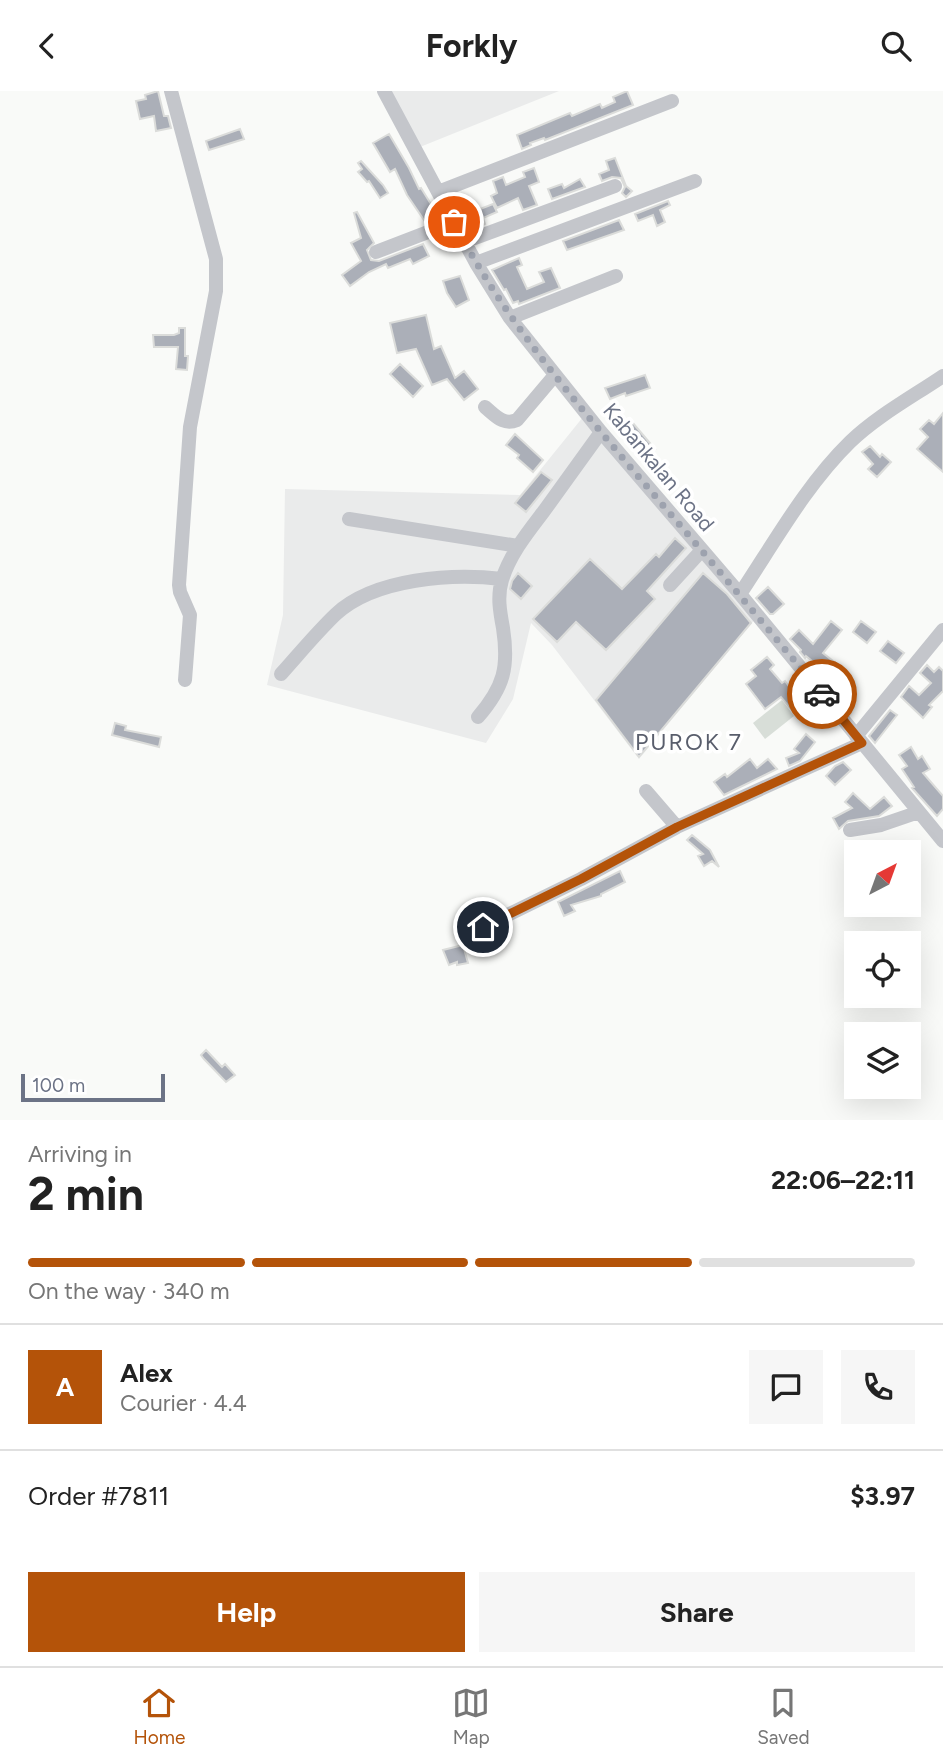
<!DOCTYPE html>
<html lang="en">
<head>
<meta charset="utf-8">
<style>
	:root { --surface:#fff; --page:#f6f6f6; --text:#222; --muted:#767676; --line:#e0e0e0; --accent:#b45309 }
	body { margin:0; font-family:Figtree,sans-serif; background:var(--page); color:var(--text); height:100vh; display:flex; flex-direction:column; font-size:26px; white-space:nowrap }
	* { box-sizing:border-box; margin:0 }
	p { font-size:23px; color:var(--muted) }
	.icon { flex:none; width:38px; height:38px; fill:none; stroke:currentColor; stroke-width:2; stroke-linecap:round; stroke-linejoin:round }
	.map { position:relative; height:1029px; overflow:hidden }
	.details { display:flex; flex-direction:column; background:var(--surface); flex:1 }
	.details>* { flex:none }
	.needle { width:46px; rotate:41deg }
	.tools { position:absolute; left:844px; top:749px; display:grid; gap:14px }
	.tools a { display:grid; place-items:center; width:77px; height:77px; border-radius:0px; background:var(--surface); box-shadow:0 7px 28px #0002; font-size:35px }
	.scale { position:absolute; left:21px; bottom:18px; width:144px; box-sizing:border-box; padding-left:7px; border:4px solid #6c7386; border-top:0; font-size:19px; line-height:24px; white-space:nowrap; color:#6c7386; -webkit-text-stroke:5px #fff; paint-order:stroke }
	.pin { position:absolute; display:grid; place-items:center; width:60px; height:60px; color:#fff; margin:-30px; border:4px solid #fff; border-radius:50%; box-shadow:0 2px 7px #0007 }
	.courier { position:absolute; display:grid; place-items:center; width:70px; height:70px; margin:-35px; border:5px solid #b45309; border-radius:50%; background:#fff; color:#222; box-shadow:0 2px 9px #0007 }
	.overview em { font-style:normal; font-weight:700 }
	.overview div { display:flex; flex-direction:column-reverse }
	.overview { display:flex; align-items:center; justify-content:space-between; height:119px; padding:0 28px }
	h1 { font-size:46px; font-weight:700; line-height:52px }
	.bar { display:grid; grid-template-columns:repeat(4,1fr); gap:10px 7px; align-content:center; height:84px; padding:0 28px }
	.bar i { height:9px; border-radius:5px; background:var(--line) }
	.bar .on { background:var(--accent) }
	.bar p { grid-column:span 4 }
	.line { display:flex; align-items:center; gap:18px; padding:0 28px; border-top:2px solid var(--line) }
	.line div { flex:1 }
	.round { display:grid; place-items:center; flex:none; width:74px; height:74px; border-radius:0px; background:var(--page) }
	.action { display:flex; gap:14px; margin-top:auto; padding:14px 28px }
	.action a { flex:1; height:80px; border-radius:0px; background:var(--accent); color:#fff; font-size:28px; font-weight:700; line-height:80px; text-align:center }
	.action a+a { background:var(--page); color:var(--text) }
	header { display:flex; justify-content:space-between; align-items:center; height:91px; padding:0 28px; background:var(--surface); font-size:32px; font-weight:700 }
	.tab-bar { display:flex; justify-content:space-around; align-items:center; height:98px; border-top:2px solid var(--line); background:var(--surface); font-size:19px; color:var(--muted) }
	.tab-bar a { display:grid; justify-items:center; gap:4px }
	.tab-bar .on { color:var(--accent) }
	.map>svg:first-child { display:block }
</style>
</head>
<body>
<header><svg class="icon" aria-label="back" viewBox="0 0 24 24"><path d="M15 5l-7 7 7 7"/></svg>Forkly<svg class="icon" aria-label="search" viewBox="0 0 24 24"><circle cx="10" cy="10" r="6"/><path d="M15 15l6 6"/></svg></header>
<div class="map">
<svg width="943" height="1029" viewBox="0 0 943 1029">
	<rect width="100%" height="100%" fill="#f9faf8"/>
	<path fill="#eaebeb" d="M390 0H559L420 56Z
		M583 326 756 527 639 668 552 554 531 532 513 608 486 652 267 594 283 524 285 398 520 404Z"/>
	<path fill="#d8ded8" d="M782 609 794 625 765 648 753 632Z"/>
	<path fill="#abafb8" stroke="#dbdcda" stroke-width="2" d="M158 0 164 25H168L171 37 156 40 154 25 140 28 136 10 146 8 145 4Z
		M627 0 633 14 545 49 544 47 530 52 531 54 522 58 517 44 570 22 572 25 600 13 602 17 615 11 613 6Z
		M240 38 244 48 209 59 206 50Z
		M389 43 409 77 419 98 421 97 439 126 426 132 407 104 395 78 390 81 373 52Z
		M615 67 626 95 632 100 626 106 622 102 625 96 621 87 612 86 602 90 599 83 609 79 606 70Z
		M361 70 383 94 388 102 380 107 369 90 367 91 358 81 362 78 358 72Z
		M534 77 539 91 529 95 537 114 523 119 518 107 497 117 491 105 497 102 493 90 503 86 506 94 525 86 523 81Z
		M580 88 585 96 552 108 548 98 562 93 564 97Z
		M668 110 670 114 660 119 665 131 657 135 653 124 638 130 635 123Z
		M493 113 497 121 483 127 485 133 469 139 462 125Z
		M357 121 374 152 367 159 371 169 379 170 423 153 429 165 413 173 410 168 388 177 386 173 369 181 350 195 342 184 361 170 351 152 361 147 354 122Z
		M619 129 624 139 567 159 563 150Z
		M519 167 522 174 517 176 527 198 544 191 539 181 551 177 560 197 519 213 518 210 513 212 506 198 504 199 492 179Z
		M460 185 469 209 456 216 447 202 443 190Z
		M426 224 434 258 441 255 455 287 464 280 478 298 464 309 447 288 432 294 416 258 397 262 390 232Z
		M179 237H185V265H188L187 279 176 278 178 256H154L153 244H174L179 242Z
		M400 273 423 295 413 306 390 283Z
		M645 284 650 297 626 305 625 302 610 308 605 297Z
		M943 322V381L917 358 928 346 920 338 929 329 934 333Z
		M632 331 655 358 646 363 637 348 633 352 626 343 631 339 628 333Z
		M515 343 543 369 533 381 517 367 519 364 506 354Z
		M870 355 880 366 882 363 891 371 877 386 868 378 873 373 862 361Z
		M541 381 552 389 526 421 515 412Z
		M675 447 686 457 647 500 655 508 606 559 576 531 557 551 533 528 590 468 622 498 656 463 659 466Z
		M518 482 532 495 521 508 510 498 512 490Z
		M703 482 727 503 751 532 639 666 596 609Z
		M768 496 784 513 773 523H770L756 507Z
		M831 530 842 539 823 562 838 574 828 588 819 581 822 578 806 565 805 567 800 561 801 559 790 548 799 539 813 553Z
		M861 530 876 541 867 552 853 541Z
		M888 550 904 562 896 572 880 560Z
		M767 566 774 574 770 578 782 592 785 590 794 602 801 597 808 605 805 608 817 617 810 626 796 615 792 619 781 606 765 618 746 593 756 585 751 579Z
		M927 574 934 581 939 576 943 580V600L929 614 932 616 923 627 901 606 909 595 919 604 931 592 920 582Z
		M890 619 897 624 875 652 869 645Z
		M115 632 126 635 125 639 161 646 159 656 112 644Z
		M806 643 815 651 800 670 789 675 786 667 799 662 794 658Z
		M911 656 918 668 922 665 930 678 923 682 943 705V718L937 725 912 697 914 696 902 678 907 675 899 664Z
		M750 668 757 677 768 668 777 678 724 704 714 691 725 683 727 686Z
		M843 671 851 679 835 694 826 685 835 675Z
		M853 702 870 718 884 706 892 715 879 725 848 730 839 738 833 727 852 717 845 711Z
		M692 744 710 759 719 776 712 770 704 775 698 765 703 763 687 749Z
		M620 780 625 791 601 803V805L571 814 575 820 564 825 558 811Z
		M463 854 468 872 457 874V871L449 874 443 859Z
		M206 959 222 976 225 973 235 984 226 991 204 968 201 964Z"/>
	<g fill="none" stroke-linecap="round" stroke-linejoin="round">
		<path stroke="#c4c6cb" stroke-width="14" d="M171 0 216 168V200L190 336 179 494 180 501 190 524 185 589
			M384 0 476 172 510 227 601 341 740 503 943 750
			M438 101 672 10
			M464 151 615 95
			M376 161 454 131
			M476 172 695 90
			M510 227 616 185
			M485 316C495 324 503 335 517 329L555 284
			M349 428 518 455
			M670 494 702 459
			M740 503C774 452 806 394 850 351 877 325 912 306 943 285
			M281 583C299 563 317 541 336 523 375 487 453 482 502 488
			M478 626C504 596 509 576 503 537 500 521 497 505 502 489 510 463 528 441 544 420 563 394 582 367 601 341
			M856 645 943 539
			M646 700 677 736
			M850 739 881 734 919 721
			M483 836 581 788 677 736 862 652"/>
	</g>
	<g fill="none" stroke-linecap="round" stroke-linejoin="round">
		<path stroke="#9da2ae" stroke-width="7" stroke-dasharray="0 12.6" d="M454 131C501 224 570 304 637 384 699 456 761 529 822 603"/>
		<path stroke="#b45309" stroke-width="9" d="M483 836 581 788 677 736 862 652 822 603"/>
	</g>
	<g text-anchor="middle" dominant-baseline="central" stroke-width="7" stroke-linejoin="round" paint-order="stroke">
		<g font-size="21" fill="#6c7386" stroke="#fff">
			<text transform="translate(659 376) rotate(50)">Kabankalan Road</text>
		</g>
		<g font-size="23" letter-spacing="2" fill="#595e6c" stroke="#fff">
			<text x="689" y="651">PUROK 7</text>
		</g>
	</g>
</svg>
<div class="tools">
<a><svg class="needle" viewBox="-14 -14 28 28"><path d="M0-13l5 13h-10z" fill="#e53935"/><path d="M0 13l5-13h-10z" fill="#767676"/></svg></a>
<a><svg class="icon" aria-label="locate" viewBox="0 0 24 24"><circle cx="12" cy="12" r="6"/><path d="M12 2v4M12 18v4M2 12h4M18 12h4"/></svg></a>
<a><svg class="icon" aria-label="layers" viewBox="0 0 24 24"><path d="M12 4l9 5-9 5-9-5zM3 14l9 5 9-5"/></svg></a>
</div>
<div class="scale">100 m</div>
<div class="pin" style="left:454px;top:131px;background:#ea580c"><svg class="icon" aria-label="bag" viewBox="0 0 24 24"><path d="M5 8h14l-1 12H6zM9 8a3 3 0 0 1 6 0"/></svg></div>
<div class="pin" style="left:483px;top:836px;background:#1f2937"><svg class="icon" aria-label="home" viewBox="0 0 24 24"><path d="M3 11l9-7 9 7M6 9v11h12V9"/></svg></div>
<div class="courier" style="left:822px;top:603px"><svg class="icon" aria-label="car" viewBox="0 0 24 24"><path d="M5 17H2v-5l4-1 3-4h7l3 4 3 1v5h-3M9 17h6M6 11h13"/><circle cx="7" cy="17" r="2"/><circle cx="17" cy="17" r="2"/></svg></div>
</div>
<section class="details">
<div class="overview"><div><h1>2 min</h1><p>Arriving in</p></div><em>22:06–22:11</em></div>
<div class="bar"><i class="on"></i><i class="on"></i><i class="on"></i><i></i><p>On the way · 340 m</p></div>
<div class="line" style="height:126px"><b class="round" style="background:var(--accent);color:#fff">A</b><div><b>Alex</b><p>Courier · 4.4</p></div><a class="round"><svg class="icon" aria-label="chat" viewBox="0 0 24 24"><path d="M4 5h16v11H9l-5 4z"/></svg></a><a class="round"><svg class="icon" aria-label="phone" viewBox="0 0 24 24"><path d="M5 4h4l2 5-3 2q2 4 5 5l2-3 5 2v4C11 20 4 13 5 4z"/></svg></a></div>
<div class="line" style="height:91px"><div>Order #7811</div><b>$3.97</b></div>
<div class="action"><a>Help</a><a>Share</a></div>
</section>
<nav class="tab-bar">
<a class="on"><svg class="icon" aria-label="home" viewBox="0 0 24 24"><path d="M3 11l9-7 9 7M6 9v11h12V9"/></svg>Home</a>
<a><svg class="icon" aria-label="map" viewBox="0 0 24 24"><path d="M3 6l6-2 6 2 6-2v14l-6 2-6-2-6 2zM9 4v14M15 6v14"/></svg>Map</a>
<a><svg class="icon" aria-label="saved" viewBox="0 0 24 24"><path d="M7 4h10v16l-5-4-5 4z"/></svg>Saved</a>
</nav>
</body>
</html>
